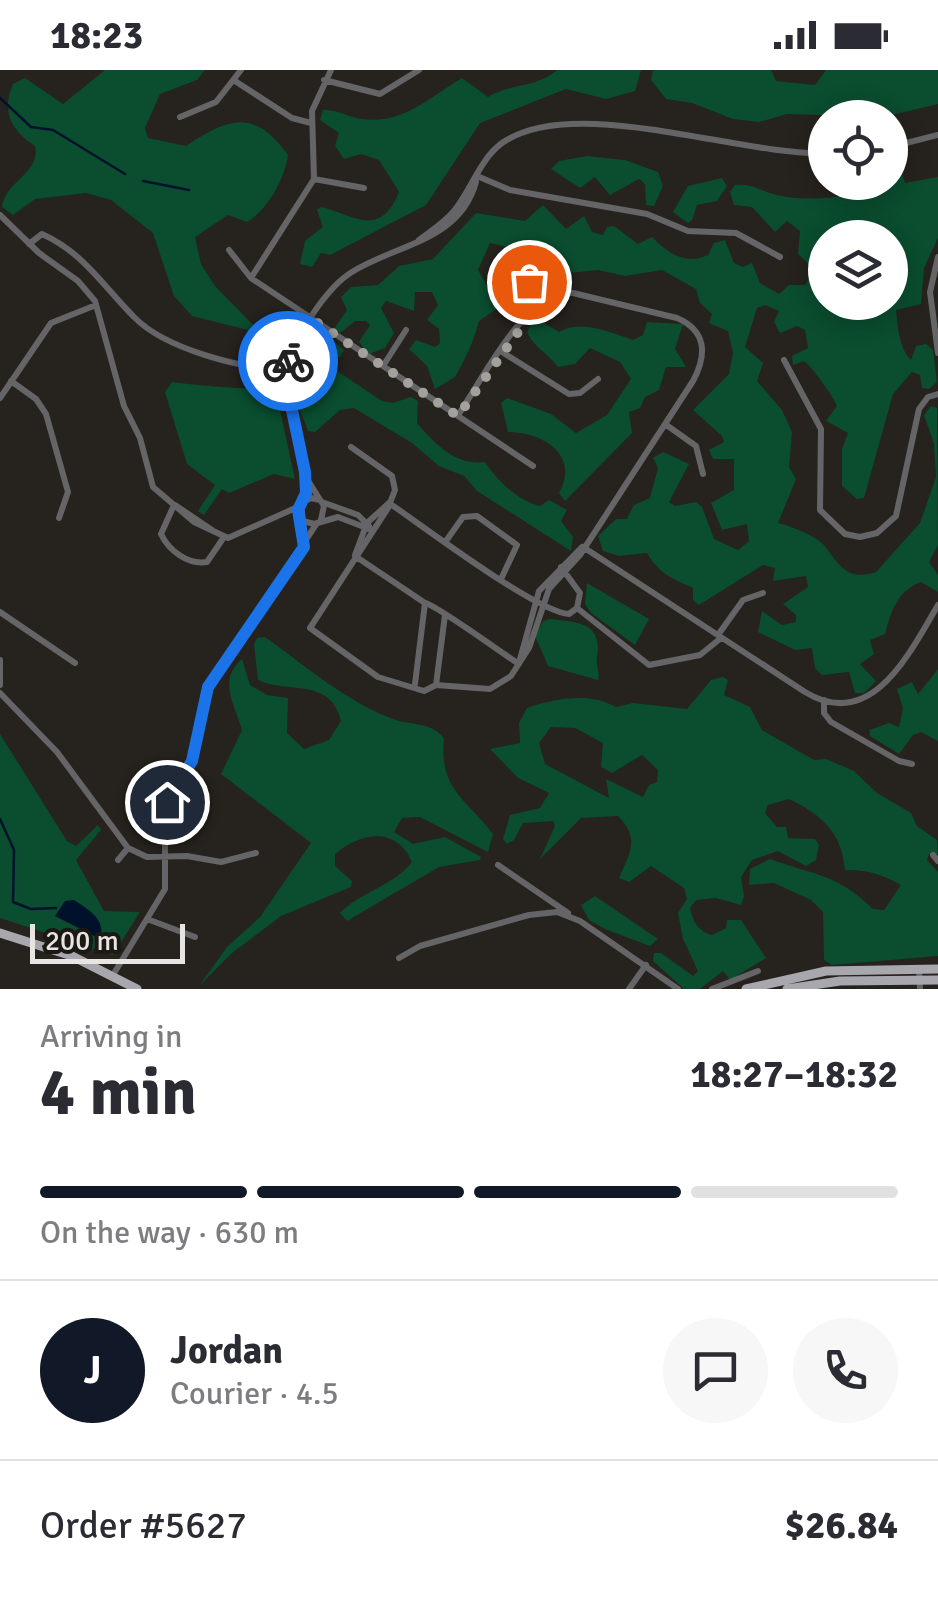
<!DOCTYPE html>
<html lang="en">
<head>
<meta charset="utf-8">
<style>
	:root { --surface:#fff; --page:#f7f7f7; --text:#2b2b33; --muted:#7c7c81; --line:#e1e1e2; --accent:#111827 }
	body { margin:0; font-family:Signika,sans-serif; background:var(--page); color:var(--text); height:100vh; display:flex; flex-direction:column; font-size:38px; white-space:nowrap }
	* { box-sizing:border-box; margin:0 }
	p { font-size:32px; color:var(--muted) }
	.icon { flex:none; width:55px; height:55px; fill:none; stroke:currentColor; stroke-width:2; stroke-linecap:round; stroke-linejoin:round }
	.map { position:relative; height:919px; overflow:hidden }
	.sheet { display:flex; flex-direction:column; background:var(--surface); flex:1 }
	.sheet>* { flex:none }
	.tools { position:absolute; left:808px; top:30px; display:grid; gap:20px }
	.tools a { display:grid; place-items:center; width:100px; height:100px; border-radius:50%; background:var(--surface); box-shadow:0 5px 25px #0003; font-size:50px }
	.scale { position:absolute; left:30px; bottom:25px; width:155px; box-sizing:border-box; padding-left:10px; border:5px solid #e7e5e2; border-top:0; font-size:28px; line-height:35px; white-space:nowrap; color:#e7e5e2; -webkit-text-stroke:8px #1c1814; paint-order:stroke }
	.pin { position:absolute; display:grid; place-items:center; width:85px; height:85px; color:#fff; margin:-42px; border:5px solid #fff; border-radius:50%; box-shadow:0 2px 10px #0007 }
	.courier { position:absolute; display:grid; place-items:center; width:100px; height:100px; margin:-50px; border:8px solid #1a73e8; border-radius:50%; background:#fff; color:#222; box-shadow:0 2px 12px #0007 }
	.overview em { font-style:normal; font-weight:700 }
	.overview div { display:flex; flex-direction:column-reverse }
	.overview { display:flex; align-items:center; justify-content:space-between; height:170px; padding:0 40px }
	h1 { font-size:65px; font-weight:700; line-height:75px }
	.bar { display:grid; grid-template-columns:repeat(4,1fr); gap:15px 10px; align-content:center; height:120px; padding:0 40px }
	.bar i { height:12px; border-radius:8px; background:var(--line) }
	.bar .on { background:var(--accent) }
	.bar p { grid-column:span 4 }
	.line { display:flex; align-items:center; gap:25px; padding:0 40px; border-top:2px solid var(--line) }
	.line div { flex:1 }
	.round { display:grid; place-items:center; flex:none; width:105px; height:105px; border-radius:52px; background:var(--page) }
	.status { display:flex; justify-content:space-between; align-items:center; height:70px; padding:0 50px; background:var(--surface); direction:ltr }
	.status svg { height:28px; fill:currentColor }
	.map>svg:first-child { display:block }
</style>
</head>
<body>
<div class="status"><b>18:23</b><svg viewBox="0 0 49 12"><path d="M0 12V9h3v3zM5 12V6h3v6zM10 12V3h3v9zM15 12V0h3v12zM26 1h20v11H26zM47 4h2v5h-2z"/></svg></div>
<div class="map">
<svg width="938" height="919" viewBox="0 0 938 919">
	<rect width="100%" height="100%" fill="#26221d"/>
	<path fill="#0a4d2f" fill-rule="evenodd" d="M105 0H205L197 10 160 24 145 58 148 68 186 76C228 48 255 38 288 85 285 108 268 140 247 152L228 145 195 167 201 194 215 216 253 255 252 261 192 246 174 226 153 163 111 130 86 123 35 129 13 145 2 137C5 111 41 103 35 76 11 61 1 41 13 14L25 8 63 34Z
		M557 0H641L635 21 606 29 566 19 480 53 426 135 330 185 321 183 312 197 300 194 305 171 323 157 317 140 321 137C351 143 379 171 399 122L379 90 361 84 344 89 335 76 339 63 320 50 323 40C337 39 348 47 362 49 402 55 430 27 462 8L488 27C511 13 537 18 557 0Z
		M653 0H771L776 11 815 15 826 0H938V34L883 47 787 44 759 52 733 49 692 33 666 29 651 10Z
		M587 86 625 90 658 102 663 116 654 136 646 135 645 114 639 109 610 125 595 107 580 118 551 99 559 91Z
		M897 86 905 113 938 107V168L924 198 921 234 896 240C898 258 899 278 911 290L916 276 926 274 933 280 937 312 929 319 922 318 920 305 912 302 893 324 864 428 857 429 842 416V379L848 363 826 351 837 336C833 326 813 298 804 291L793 295 792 286 808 278 805 260 797 256 780 263 774 252 779 241 765 235 757 238 745 277 763 293 757 311 782 340 792 362 789 397 796 409 778 453C789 455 815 466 823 474 839 493 845 512 876 502L920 453 936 407 934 374 924 345 931 336 937 338 938 475 929 492 938 505V522L921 512C897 521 891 542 885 564L870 570 874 584 860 594 876 611 864 623H855L849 602 822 605 815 598 812 578 795 580 758 562 762 541 782 555 796 552V545L783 534 808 517 806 506 773 511 775 498 763 495 699 535 693 530V518C673 509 659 504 647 483L619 486 603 481 598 466 616 449H627L634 435 650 428 658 398 653 388 663 382 689 394 669 432 675 436 696 432 702 437 714 469 738 480 749 471 747 454 722 460 711 433 734 420V389H713L709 380 724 372 722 366 693 340 729 304 733 283 728 261 709 253 712 244 700 233 696 219 662 200 625 206 598 200 560 204 525 181 490 173 478 200 489 219 502 216 507 226 501 236 479 251C473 274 465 289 455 307L435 319 427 296 409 279 416 270 435 277 440 273 439 259 427 250 438 235 432 222H415L414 241 386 231 381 238 394 263 385 278 369 284 359 272 370 255 366 251H355L340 263 334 259 347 240 341 227 351 217 378 215 399 196 433 189 476 143 525 151 543 135 566 159 584 146 592 162 603 165 607 157 614 156 638 174 652 167C667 182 685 196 708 185L714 173 725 170 734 193 743 197 752 193 760 213 779 224 789 215H805L815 200 798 184 800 161 787 151 775 162 752 137 734 135 730 122 735 115C752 113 759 120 773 124 807 134 858 125 892 117L890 88ZM825 168H890V232H825Z
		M722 108 727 116 717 131 697 135 692 150 688 153 673 142 688 116Z
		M535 248 559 262C580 249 609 262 633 270L643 265 647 252 683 254 675 279 686 297H666L659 320 645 327 640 338 629 342 632 363 565 431 559 423C581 384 541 362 508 362L501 333 507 328 551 344 576 363 607 345 631 309 620 292 590 278 575 294 558 297C548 283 533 277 527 262Z
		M322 261 344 280 340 287 330 288 331 297 382 331 393 333 411 327 418 331 417 353C435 374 456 396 485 392 497 410 518 431 540 436L549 430 567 440 561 451 573 467 571 481 477 421 464 406 439 396 412 373 354 338 340 340 315 362 308 361 292 320 291 288Z
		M172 312C195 315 254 321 275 317L295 409 274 404 229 423 222 419 204 445 198 441 215 415 187 394 165 322Z
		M587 513 649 549 635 575 591 543 585 534Z
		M550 549C577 552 603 552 597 587 596 596 600 602 598 610L548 596 535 566 543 551Z
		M265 567C306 596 345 631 393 649 413 656 429 651 444 668 439 720 465 727 493 764L488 782 420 747 402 748 394 762 413 774 445 767 481 787 480 790 439 797 347 851 340 843C360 822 393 816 412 792 396 755 360 763 335 784V796L352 811 351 817 281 846 232 883 199 916 227 877 260 847 311 773 221 704 242 660C235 635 217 610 242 589L250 615 267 625 288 628 287 663 304 679 329 670 341 651C331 607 288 624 258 610L254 574 257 568Z
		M938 599V671L921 662 913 665 899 684 870 666 869 660 889 653 899 657 903 638 897 619 912 612 918 624Z
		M723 607 728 610 724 625 750 637 762 660 814 690 826 689 854 701 877 723 911 743 917 756 937 770 938 784H929L927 790 938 802V886L832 895 824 890 823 842 811 830 774 813 749 815 750 799 770 789C816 806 836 803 873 839L884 840 901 815C884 805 865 799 845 800 842 763 822 745 789 729L768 735 765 743 777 757H786L788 768 815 769 819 774 816 790 806 796 778 781 752 790 741 807 744 826 741 835 716 828 696 830 690 838C693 852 698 861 712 865L726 858 727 850H741L766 888 730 910 723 901 700 919H684L653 891 654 883H661L693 906 698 901 683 869 678 843 687 829 684 818 651 796 629 812 619 808C629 784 641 769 618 746L581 748 540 789 555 756 553 751 523 753 514 770 507 774 503 769 510 745 540 738 549 723 518 708 490 679 520 673 519 653 527 638C554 628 591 622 616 637L633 633 687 639 711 610ZM551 657 575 658 603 673 601 697 612 703 642 685 658 700 657 712 649 715 643 727 606 709 609 728 545 694 539 673Z
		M0 664 67 771 76 776 98 755 101 760 76 790 104 841 140 842 113 885 0 848Z
		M595 826 658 869 650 876 605 859 589 850 581 835Z"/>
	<path fill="#00112c" d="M74 830C88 839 107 850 100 869L55 846 65 831Z"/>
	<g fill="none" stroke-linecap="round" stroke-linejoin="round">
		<path stroke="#00112c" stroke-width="2.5" d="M0 28 31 57 53 60 125 104
			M143 111 189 120
			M0 749 14 780 13 832 31 839 56 838"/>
		<path stroke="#656568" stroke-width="6" d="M324 10 380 24 419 0
			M235 11 292 48 311 53
			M180 47 216 32 241 0
			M890 77 938 65
			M477 106 510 120 647 144 688 161 736 163 780 187
			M314 109 364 118
			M0 145 39 183 78 211 95 231 124 336 140 368 153 417 194 452 228 468 300 436
			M419 170C431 161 444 153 454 141 471 120 480 89 502 73 573 23 739 86 825 83
			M29 174 42 164C84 183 103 216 134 247 165 279 242 299 286 300
			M229 180 251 208 533 396
			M938 187 930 222 938 283
			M509 201 529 212 541 230
			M251 208 314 109 312 41 331 0
			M502 282 569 324 580 323 598 309
			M784 290 821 359 820 440 845 464 860 467 877 463 896 446 919 339 928 327 938 324
			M383 296 406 260
			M11 311 36 329 46 344 68 422 59 448
			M0 328 51 253 96 235
			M665 354 696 376 703 404
			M351 377 392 406 395 420 388 438 310 558 378 607 424 621 436 615 490 619 511 606 529 578 549 519 580 485 693 311C707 285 707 261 677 248L573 223C524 221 484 308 458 345
			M307 409 324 436 321 450
			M320 430 311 428 301 433 303 451 314 454 338 447 372 460
			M303 431C317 385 271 333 289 288 299 262 327 217 352 202 397 174 460 171 476 112
			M322 432 358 445 369 456
			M389 433C423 456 536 542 569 544L577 538 580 523 561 497
			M174 435 161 464C169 481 188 495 207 492L224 467
			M175 435 212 460
			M303 451 304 476
			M446 471 463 447 477 446 517 475 502 507
			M583 477 805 622C872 663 910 582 938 535
			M355 485 367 453 389 433
			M355 486 425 533C435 534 503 584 519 594
			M577 538 649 595 700 585 721 568
			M0 542 75 593
			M718 565 743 530 763 523
			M520 589 539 521 582 477
			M0 590V615
			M415 614 425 533
			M436 615 445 545
			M0 623 57 682 128 778 147 787 187 786 221 792 256 783
			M824 630V643L831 652 899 691 912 694
			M933 785 938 791
			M118 790 128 778
			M498 795 568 843
			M147 849 195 867
			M399 888 420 876 529 845 557 842 580 851 678 919
			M919 899 920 919
			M113 905 165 819V737L192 691 204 624 317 453
			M629 919 646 895
			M712 919 758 901"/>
		<path stroke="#a8a7ad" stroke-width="9" d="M0 863 72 886 137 919
			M746 919 826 901 938 899
			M787 919 840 911 938 910"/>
	</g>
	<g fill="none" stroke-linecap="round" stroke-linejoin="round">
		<path stroke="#a3a19d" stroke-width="10" stroke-dasharray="0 18" d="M288 291 313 250 458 346 541 230 529 212"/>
		<path stroke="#1a73e8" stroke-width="12" d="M167 732 192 691 208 617 304 477 298 440 306 423 305 402 288 321V291"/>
	</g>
</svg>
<div class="tools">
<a><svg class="icon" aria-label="locate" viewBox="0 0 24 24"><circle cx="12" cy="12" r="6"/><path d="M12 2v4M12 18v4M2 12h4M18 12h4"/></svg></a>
<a><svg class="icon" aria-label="layers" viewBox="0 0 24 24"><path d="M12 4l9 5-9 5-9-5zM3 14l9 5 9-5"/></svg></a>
</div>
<div class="scale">200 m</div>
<div class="pin" style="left:529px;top:212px;background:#ea580c"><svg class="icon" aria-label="bag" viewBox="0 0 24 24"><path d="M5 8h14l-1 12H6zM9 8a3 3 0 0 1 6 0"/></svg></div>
<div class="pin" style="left:167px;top:732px;background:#1f2937"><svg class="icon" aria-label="home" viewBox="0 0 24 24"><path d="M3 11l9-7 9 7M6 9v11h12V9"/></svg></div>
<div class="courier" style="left:288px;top:291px"><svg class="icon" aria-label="bike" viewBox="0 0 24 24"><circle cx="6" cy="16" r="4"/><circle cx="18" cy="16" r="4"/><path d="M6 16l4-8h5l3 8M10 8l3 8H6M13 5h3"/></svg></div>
</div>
<section class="sheet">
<div class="overview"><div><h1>4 min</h1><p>Arriving in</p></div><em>18:27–18:32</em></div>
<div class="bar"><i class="on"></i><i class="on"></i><i class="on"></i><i></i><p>On the way · 630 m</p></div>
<div class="line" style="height:180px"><b class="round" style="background:var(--accent);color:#fff">J</b><div><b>Jordan</b><p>Courier · 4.5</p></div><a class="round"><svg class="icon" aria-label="chat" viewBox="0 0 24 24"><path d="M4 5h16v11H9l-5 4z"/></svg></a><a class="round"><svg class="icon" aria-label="phone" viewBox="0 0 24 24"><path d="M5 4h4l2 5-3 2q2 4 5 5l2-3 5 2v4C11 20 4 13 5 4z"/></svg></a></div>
<div class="line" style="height:130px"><div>Order #5627</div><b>$26.84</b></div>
</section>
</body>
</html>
